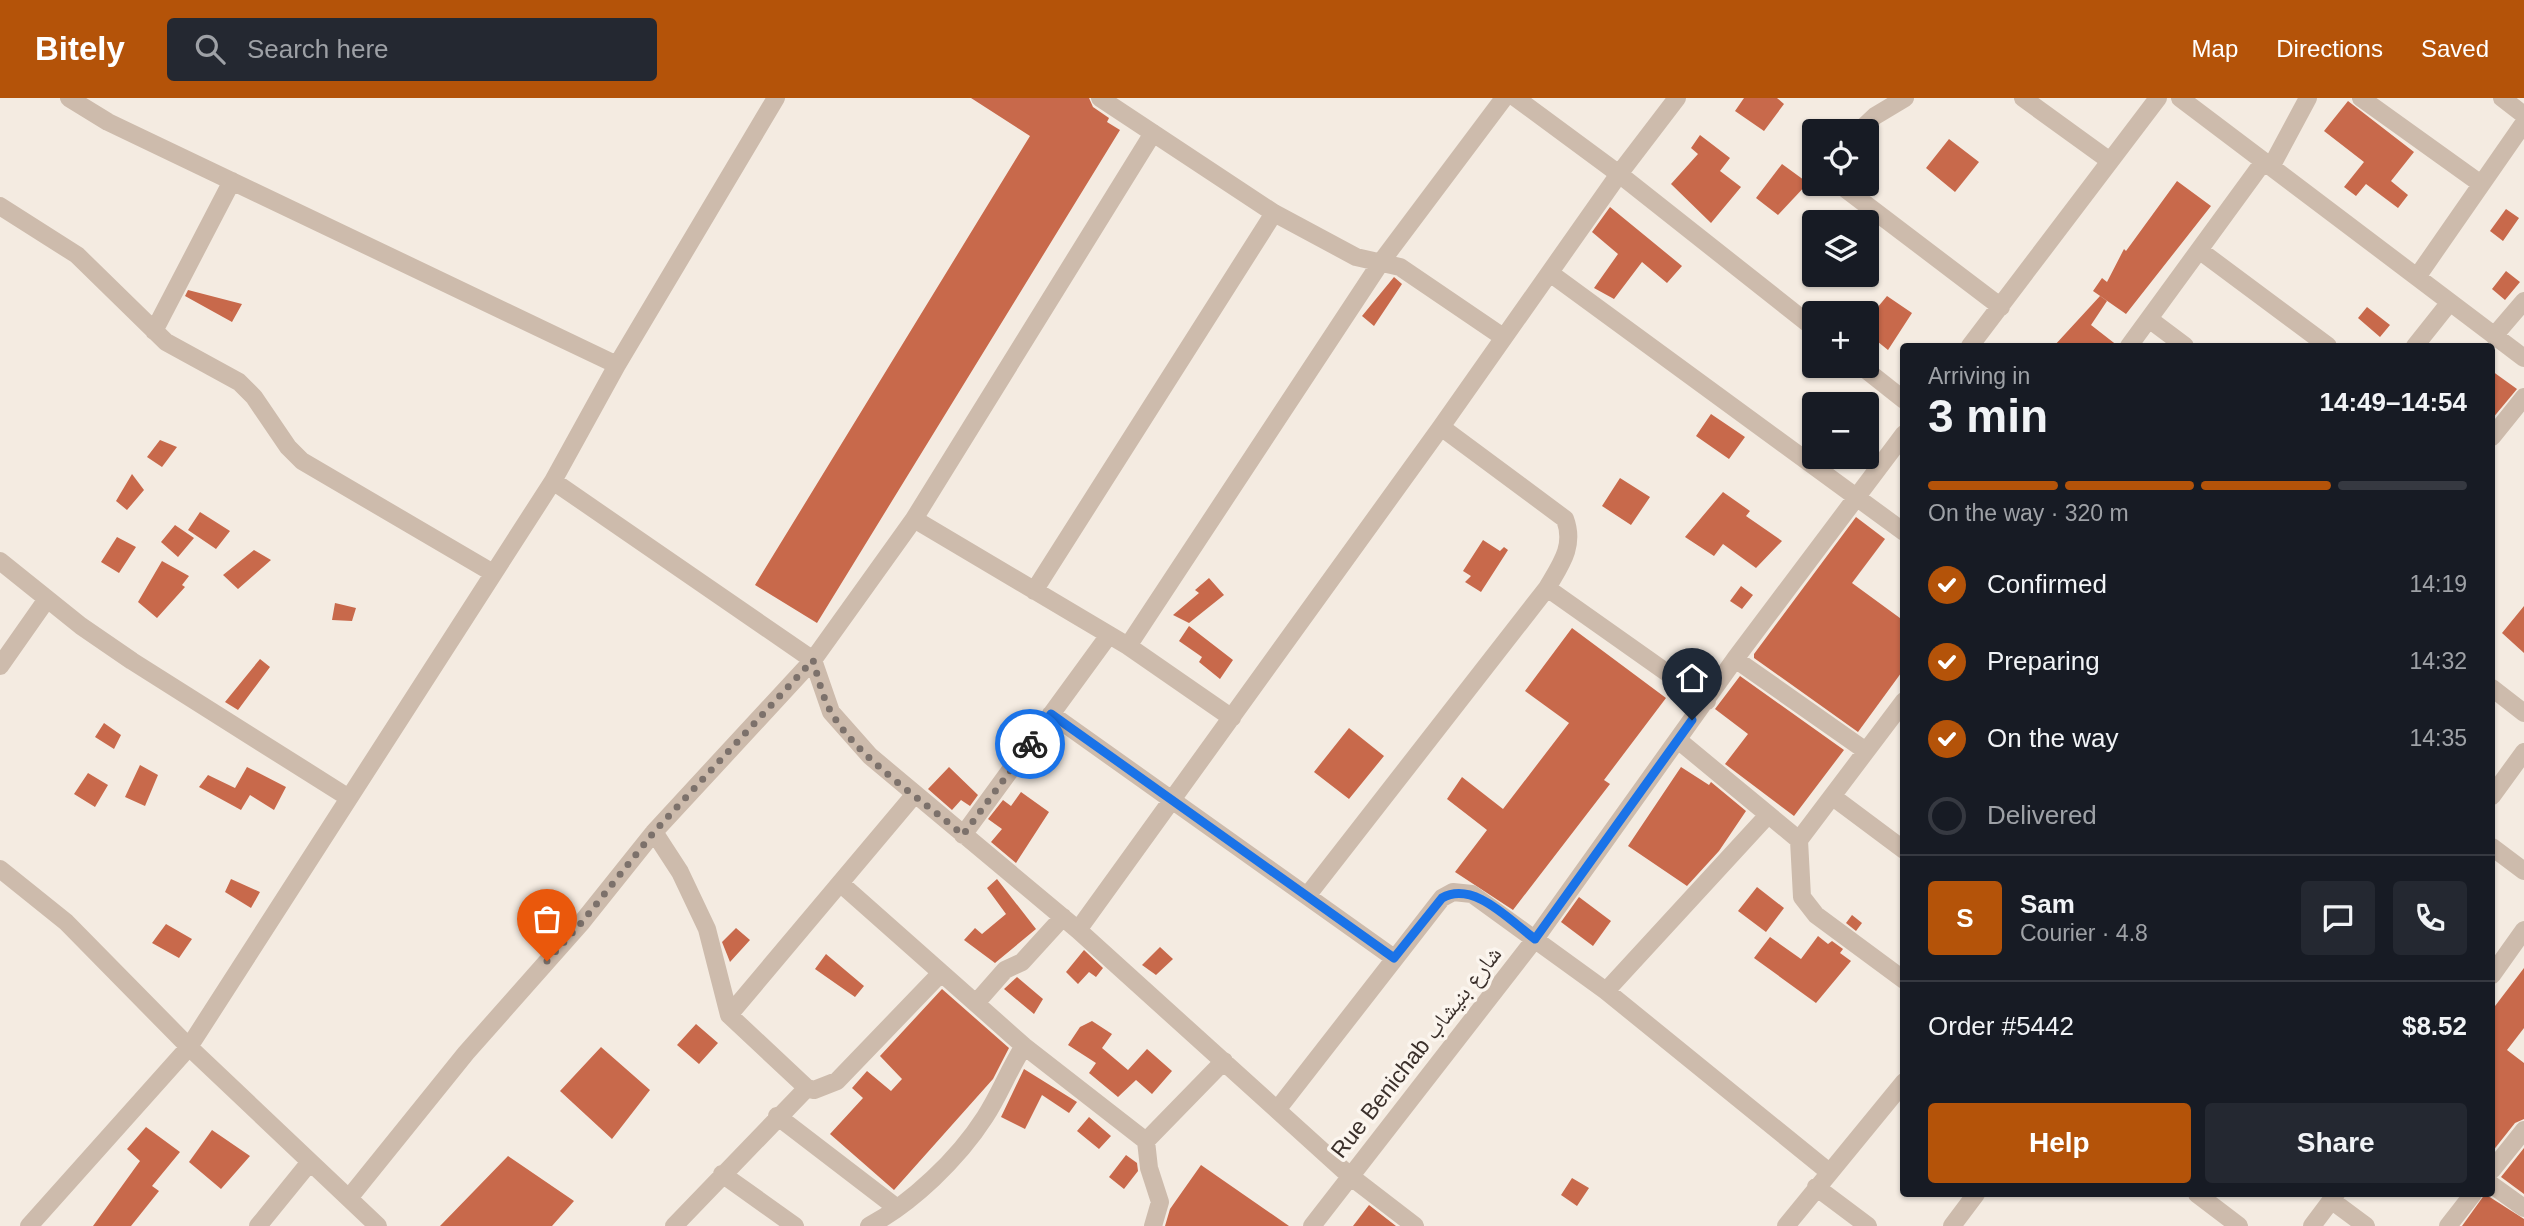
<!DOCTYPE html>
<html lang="en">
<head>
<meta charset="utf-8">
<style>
	:root { --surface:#171b24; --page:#242831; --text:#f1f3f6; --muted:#9ea1a6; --line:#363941; --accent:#b45309 }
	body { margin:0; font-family:Helvetica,"Noto Naskh Arabic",sans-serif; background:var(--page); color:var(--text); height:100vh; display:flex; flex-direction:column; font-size:26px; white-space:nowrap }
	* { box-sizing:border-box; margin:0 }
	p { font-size:23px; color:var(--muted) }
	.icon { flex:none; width:38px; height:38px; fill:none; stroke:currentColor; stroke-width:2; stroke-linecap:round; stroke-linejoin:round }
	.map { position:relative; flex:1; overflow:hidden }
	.sheet { position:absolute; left:1900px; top:245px; width:595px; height:854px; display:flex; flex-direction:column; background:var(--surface); border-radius:7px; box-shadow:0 2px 5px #0004 }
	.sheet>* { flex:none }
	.controls { position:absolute; left:1802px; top:21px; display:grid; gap:14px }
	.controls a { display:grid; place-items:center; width:77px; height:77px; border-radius:7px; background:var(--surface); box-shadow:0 2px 5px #0004; font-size:35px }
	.pin { position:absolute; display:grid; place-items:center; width:60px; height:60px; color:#fff; margin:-72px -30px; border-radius:50% 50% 50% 0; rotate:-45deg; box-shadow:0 0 7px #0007 }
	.pin .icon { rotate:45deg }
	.courier { position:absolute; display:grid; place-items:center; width:70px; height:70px; margin:-35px; border:5px solid #1a73e8; border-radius:50%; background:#fff; color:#222; box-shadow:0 2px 9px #0007 }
	.overview em { font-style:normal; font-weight:700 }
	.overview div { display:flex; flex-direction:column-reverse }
	.overview { display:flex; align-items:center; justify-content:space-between; height:119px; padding:0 28px }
	h1 { font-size:46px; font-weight:700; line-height:52px }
	.bar { display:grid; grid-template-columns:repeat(4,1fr); gap:10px 7px; align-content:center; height:84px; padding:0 28px }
	.bar i { height:9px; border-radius:5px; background:var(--line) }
	.bar .active { background:var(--accent) }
	.bar p { grid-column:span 4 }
	.line { display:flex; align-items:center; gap:18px; padding:0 28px; border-top:2px solid var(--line) }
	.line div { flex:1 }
	.round { display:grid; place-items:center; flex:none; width:74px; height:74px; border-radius:7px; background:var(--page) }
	ol { padding:0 28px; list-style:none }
	li { display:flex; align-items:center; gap:21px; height:77px }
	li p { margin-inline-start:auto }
	li .icon { padding:7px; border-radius:50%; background:var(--accent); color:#fff; stroke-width:4 }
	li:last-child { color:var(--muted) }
	li i { width:38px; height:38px; border:4px solid var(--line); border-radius:50% }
	.button { display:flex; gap:14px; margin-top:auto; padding:14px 28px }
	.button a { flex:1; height:80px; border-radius:7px; background:var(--accent); color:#fff; font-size:28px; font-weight:700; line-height:80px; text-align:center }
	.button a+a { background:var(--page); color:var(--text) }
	header { display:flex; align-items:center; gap:42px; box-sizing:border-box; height:98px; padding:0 35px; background:var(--accent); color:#fff }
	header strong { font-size:33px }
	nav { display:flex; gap:38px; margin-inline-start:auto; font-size:24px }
	.search { width:490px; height:63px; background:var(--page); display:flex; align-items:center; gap:18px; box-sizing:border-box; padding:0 24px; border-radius:7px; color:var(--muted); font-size:26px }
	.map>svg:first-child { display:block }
</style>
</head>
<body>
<header>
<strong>Bitely</strong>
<div class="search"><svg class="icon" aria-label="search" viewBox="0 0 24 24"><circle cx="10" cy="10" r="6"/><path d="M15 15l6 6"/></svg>Search here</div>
<nav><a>Map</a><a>Directions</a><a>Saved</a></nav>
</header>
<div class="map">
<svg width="2524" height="1128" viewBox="0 0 2524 1128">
	<rect width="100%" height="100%" fill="#f4ebe1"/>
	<path fill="#c8694b" d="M971 0H1089L1093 9 1109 20 1107 24 1120 32 817 525 755 487 1030 38Z
		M1744 0H1777L1784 6 1764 33 1735 13Z
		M2348 3 2414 54 2391 83 2408 97 2398 110 2366 86 2356 98 2344 89 2364 64 2324 33Z
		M1700 37 1730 60 1720 73 1741 89 1711 125 1671 86 1698 56 1691 50Z
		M1949 41 1979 64 1955 94 1926 70Z
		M1782 66 1808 85 1778 117 1756 100Z
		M2177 83 2211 108 2126 216 2093 193 2102 180 2107 184 2124 151 2126 153Z
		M1610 109 1682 168 1667 185 1642 164 1614 201 1594 190 1618 156 1592 134Z
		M2506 111 2519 120 2503 143 2490 133Z
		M2506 173 2520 184 2505 202 2492 191Z
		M1394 179 1402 186 1374 228 1362 218Z
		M188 192 242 206 232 224 185 198Z
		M1887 198 1912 215 1888 252 1867 235V222Z
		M2100 198 2107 203 2091 227 2118 248H2054Z
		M2367 209 2390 227 2380 239 2358 220Z
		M2492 273 2517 291 2492 321Z
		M1711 316 1745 339 1729 361 1696 338Z
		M160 342 177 349 162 369 147 359Z
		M132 376 144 392 127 412 116 403Z
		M1620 380 1650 399 1631 427 1602 408Z
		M1723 394 1750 413 1746 418 1782 443 1756 470 1723 446 1714 458 1685 439Z
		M200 414 230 433 216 451 188 432Z
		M1856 419 1885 441 1852 485 1904 523V571L1858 634 1754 560V556Z
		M175 427 194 440 178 459 161 444Z
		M117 439 136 449 119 475 101 464Z
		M1483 442 1500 453 1504 449 1508 452 1481 494 1465 484 1471 478 1463 473Z
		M254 452 271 462 238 491 223 477Z
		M162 463 189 478 182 487 185 489 157 520 138 504Z
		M1209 480 1224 497 1189 525 1173 517 1199 495 1195 492Z
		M1741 488 1753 497 1742 511 1730 503Z
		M335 505 356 510 352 523 332 522Z
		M2524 508V555L2502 535Z
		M1189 528 1233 562 1220 581 1199 564 1202 559 1179 543Z
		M1572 530 1666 600 1604 682 1610 686 1513 812 1455 774 1487 732 1447 701 1462 679 1503 711 1569 625 1525 593Z
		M260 561 270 569 238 612 225 604Z
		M1740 578 1844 652 1794 718 1725 666 1748 636 1715 611Z
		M104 625 121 637 114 651 95 639Z
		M1349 630 1384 658 1349 701 1314 674Z
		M140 667 158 677 145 708 125 699Z
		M247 669 286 689 274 712 250 697 241 712 199 689 208 677 235 690Z
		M949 669 978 697 970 708 961 702 952 712 928 691Z
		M1681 669 1709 687 1711 684 1746 713 1719 753 1687 788 1628 748Z
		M88 675 108 687 95 709 74 696Z
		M1021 694 1049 714 1016 765 991 744 1002 731 988 721 1003 702 1011 708Z
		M231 781 260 794 251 810 225 794Z
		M997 781 1036 831 995 865 964 842 975 830 982 836 1006 816 987 790Z
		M1757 789 1784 810 1766 834 1738 813Z
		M1579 799 1611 823 1593 848 1561 824Z
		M1852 817 1862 825 1856 833 1846 825Z
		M166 826 192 841 179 860 152 845Z
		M736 830 750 842 730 864 722 844Z
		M1818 838 1828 846 1832 843 1843 851 1840 855 1851 863 1816 905 1754 860 1770 839 1801 861Z
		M1160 849 1173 861 1156 877 1142 867Z
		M1084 852 1103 870 1096 879 1089 874 1078 886 1066 874Z
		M826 856 864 888 855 899 815 871Z
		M2524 870V930L2507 952 2524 965V1021L2515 1025 2492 1054V912Z
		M1017 879 1043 901 1034 916 1004 891Z
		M942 891 1009 950 993 981 894 1092 830 1036 863 1000 852 990 867 973 891 993 902 981 880 958Z
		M1092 923 1112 936 1102 950 1128 972 1147 951 1172 973 1152 996 1136 982 1118 999 1089 975 1096 965 1068 947 1080 929Z
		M696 926 718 945 699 966 677 947Z
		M601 949 650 992 612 1041 560 993Z
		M1024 971 1077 1004 1069 1015 1042 997 1025 1031 1001 1019Z
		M1089 1019 1111 1038 1099 1051 1077 1033Z
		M146 1029 180 1054 152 1088 159 1093 131 1128H93L140 1063 127 1051Z
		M212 1032 250 1058 221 1091 189 1064Z
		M2524 1050V1096L2501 1079Z
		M1126 1057 1137 1065 1138 1073 1124 1091 1109 1079Z
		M508 1058 574 1103 552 1128H440Z
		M1201 1067 1289 1128H1165L1170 1111Z
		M1572 1080 1589 1090 1577 1108 1561 1097Z
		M2485 1096 2524 1121V1128H2462Z
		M1369 1107 1396 1128H1353Z"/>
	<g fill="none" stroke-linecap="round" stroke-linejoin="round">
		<path stroke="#cdbbac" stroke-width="18" d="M69 0 108 24 617 267
			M1100 0 1274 115 1356 159 1400 169 1503 239
			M1516 0 1619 76 1815 231
			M2023 0 2110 63
			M2180 0 2524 260
			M2361 0 2481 86
			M2502 0 2524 17
			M1859 33 1875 18 1905 0
			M1153 35 914 421 1128 548 1232 620
			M2271 69 2308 0
			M1839 86 2001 209
			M0 108 77 157 166 244 239 284 254 299 288 349 302 363 493 475
			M2199 152 2328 248
			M1550 175 1904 434
			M2417 179 2524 25
			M2149 221 2185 248
			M154 233 232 83
			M2494 238 2524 203
			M1970 248 2158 0
			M2129 248 2264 63
			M2415 248 2450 204
			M1861 268 1904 302
			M2492 339 2524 299
			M553 383 813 562 831 614 870 658 1078 832 1350 1078 1415 1128
			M0 463 81 528 132 563 349 700
			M1547 490 1707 603
			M1034 493 1274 115
			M1128 548 1381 164 1504 0
			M1735 561 1866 653
			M0 568 47 501
			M2492 590 2524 615
			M1051 616 1394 860
			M1678 642 1799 742 1802 799 1816 817 1904 882
			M2492 698 2524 654
			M1833 699 1904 752
			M654 734 680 774 707 831 729 917 807 990 674 1128
			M963 737 1109 537
			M1799 742 1904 603
			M2492 749 2524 773
			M0 771 66 824 189 949 378 1128
			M840 785 1024 948 1146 1043 1224 963
			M1307 798 1547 490C1561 466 1575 448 1565 421L1441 329
			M1078 832 1441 329 1619 76 1677 0
			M2492 877 2524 832
			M1606 893 1768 717
			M976 905 1005 872 1022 864 1063 819
			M729 917 915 696
			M807 990 814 992 837 983 940 876
			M1277 1012 1442 800 1453 794 1472 796 1606 893 1829 1074
			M777 1018 897 1110
			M1146 1043 1149 1070 1160 1104 1153 1128
			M2492 1072 2524 1032
			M722 1076 795 1128
			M2492 1087 2524 1110
			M1816 1089 1868 1128
			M2197 1096 2239 1128
			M349 1100 466 955 582 824 654 734 813 562 914 421
			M2331 1102 2366 1128
			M29 1128 189 949 553 383 617 267 776 0
			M258 1128 310 1064
			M869 1128C912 1105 958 1061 985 1019 1000 996 1009 971 1024 948
			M1312 1128 1535 841 1735 561 1904 336
			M1786 1128 1904 984
			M1952 1128 1976 1096
			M2312 1128 2336 1096
			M2448 1128 2473 1096"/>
	</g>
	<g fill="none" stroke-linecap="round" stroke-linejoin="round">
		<path stroke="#7c716b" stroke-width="7" stroke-dasharray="0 12.6" d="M547 863 582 824 654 734 813 562C818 579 822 598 831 614 858 661 922 701 963 737L1030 646"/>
		<path stroke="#1a73e8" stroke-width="9" d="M1030 646 1051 616 1394 860 1442 800C1474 782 1510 823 1535 841L1692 622"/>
	</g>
	<g text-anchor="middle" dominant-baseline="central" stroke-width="7" stroke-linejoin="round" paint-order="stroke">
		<g font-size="23" fill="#3b302b" stroke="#fbf5ee">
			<text transform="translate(1416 954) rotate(-52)">Rue Benichab شارع بنيشاب</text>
		</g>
	</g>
</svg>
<div class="controls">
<a><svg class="icon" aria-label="locate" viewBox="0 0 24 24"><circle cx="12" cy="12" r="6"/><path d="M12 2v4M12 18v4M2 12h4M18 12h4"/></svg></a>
<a><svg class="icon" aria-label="layers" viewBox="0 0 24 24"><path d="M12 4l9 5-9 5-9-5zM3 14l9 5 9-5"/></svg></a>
<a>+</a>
<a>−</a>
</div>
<div class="pin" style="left:547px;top:863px;background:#ea580c"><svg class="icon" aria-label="bag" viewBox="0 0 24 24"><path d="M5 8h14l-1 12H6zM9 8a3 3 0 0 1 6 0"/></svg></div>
<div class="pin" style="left:1692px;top:622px;background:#1f2937"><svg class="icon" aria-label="home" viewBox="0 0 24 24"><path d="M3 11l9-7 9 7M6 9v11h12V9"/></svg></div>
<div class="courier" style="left:1030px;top:646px"><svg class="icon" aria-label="bike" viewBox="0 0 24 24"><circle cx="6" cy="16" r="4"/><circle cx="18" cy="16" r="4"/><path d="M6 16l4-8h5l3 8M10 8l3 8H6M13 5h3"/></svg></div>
<section class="sheet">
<div class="overview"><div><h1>3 min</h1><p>Arriving in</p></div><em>14:49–14:54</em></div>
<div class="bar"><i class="active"></i><i class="active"></i><i class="active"></i><i></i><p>On the way · 320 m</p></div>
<ol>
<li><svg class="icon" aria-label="check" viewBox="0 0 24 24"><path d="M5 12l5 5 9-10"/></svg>Confirmed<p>14:19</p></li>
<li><svg class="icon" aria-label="check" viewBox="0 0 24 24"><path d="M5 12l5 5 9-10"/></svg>Preparing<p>14:32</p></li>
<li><svg class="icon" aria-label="check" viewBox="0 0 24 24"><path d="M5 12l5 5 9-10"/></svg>On the way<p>14:35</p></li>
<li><i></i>Delivered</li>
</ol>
<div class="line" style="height:126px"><b class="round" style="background:var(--accent);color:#fff">S</b><div><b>Sam</b><p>Courier · 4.8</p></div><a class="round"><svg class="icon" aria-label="chat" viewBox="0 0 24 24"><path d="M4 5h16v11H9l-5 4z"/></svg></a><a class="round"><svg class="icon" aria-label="phone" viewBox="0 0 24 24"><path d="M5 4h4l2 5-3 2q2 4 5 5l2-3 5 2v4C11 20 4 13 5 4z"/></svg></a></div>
<div class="line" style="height:91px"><div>Order #5442</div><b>$8.52</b></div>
<div class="button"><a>Help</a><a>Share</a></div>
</section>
</div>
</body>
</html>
